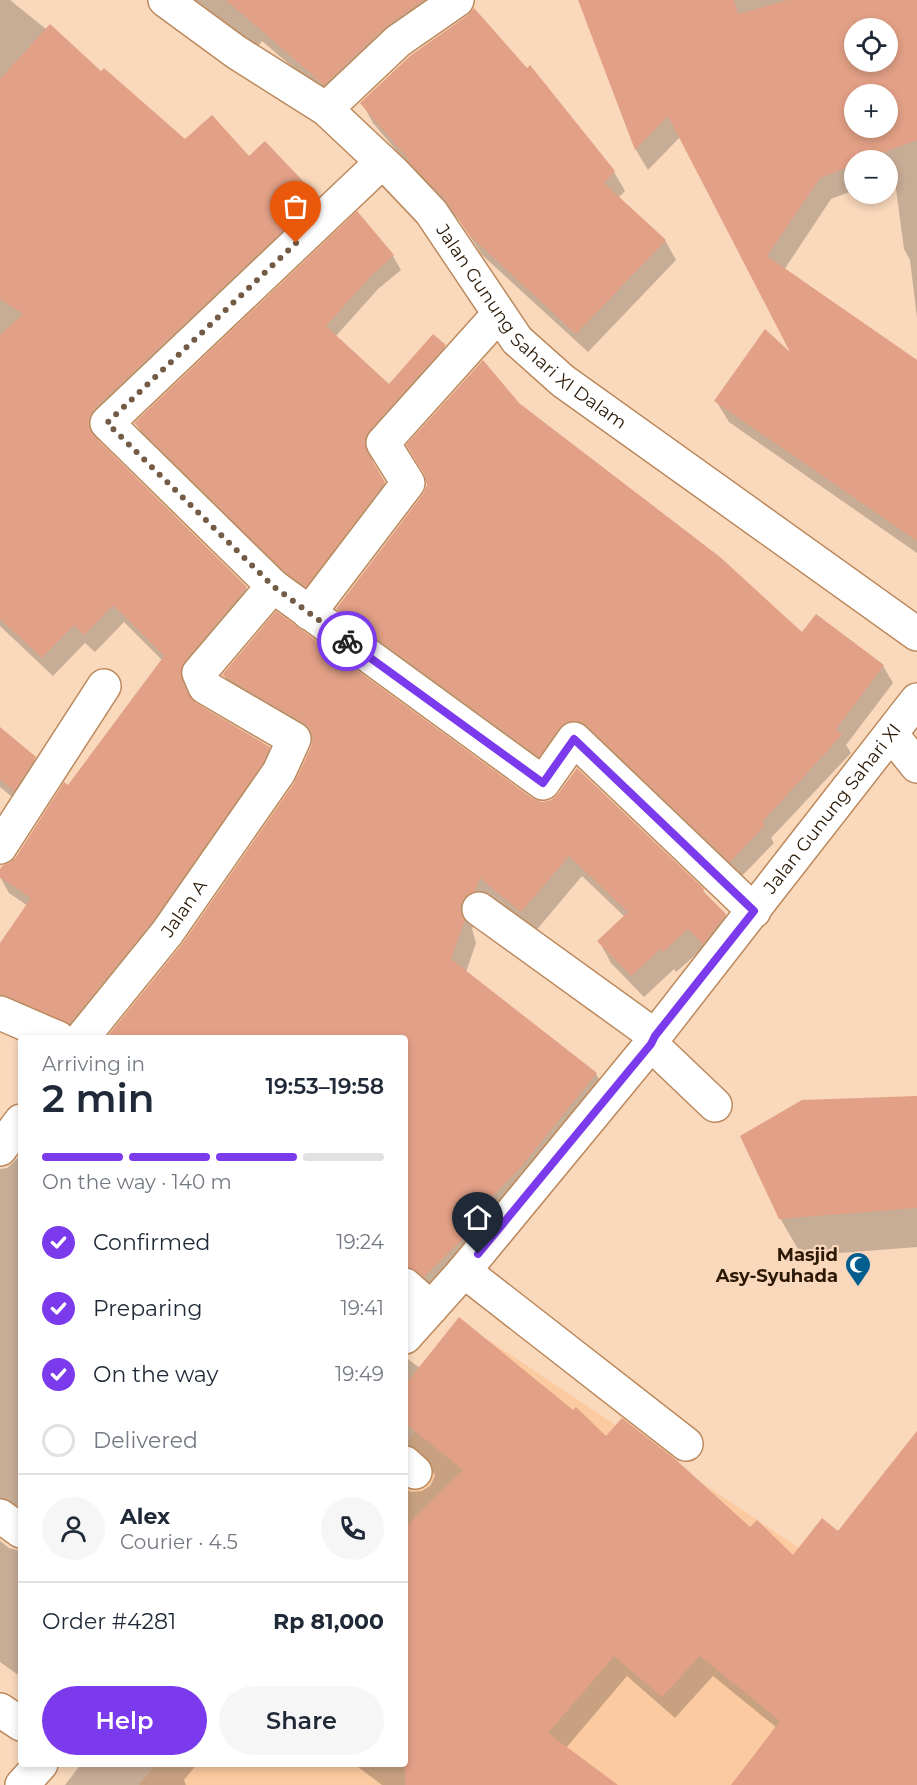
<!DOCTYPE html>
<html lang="en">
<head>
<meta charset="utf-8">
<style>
	:root { --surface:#fff; --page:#f6f6f7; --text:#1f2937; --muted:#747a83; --line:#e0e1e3; --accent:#7c3aed }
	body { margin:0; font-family:Montserrat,sans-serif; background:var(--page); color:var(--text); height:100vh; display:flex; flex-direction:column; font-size:22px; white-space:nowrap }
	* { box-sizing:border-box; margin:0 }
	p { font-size:20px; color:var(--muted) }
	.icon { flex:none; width:33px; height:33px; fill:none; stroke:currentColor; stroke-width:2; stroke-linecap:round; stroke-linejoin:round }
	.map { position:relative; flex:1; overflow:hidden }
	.side { position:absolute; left:18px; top:1035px; width:390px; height:732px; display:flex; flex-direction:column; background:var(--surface); border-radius:6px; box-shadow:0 3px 9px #0003 }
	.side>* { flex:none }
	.buttons { position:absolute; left:844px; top:18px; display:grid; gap:12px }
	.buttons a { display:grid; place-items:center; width:54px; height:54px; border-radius:50%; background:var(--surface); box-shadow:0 3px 9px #0003; font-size:30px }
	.pin { position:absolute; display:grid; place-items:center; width:51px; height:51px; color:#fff; margin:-62px -26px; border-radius:50% 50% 50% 0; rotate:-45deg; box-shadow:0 0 6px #0007 }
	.pin .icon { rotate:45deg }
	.courier { position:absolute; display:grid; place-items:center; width:60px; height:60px; margin:-30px; border:4px solid #7c3aed; border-radius:50%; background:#fff; color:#222; box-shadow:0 2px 8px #0007 }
	.head em { font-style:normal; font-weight:600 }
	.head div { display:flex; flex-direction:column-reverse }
	.head { display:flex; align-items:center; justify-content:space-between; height:102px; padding:0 24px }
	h1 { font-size:39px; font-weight:600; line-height:45px }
	.bar { display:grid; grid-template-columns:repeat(4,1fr); gap:9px 6px; align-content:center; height:72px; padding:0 24px }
	.bar i { height:8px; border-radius:4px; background:var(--line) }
	.bar .on { background:var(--accent) }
	.bar p { grid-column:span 4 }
	.line { display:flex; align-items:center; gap:15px; padding:0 24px; border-top:2px solid var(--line) }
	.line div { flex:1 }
	.round { display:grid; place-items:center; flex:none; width:63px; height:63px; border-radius:32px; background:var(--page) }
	ol { padding:0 24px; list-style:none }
	li { display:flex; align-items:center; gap:18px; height:66px }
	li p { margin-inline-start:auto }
	li .icon { padding:6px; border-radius:50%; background:var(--accent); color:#fff; stroke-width:4 }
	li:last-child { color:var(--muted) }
	li i { width:33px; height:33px; border:3px solid var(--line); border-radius:50% }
	.cta { display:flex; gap:12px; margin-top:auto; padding:12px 24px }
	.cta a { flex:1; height:69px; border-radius:36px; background:var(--accent); color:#fff; font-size:24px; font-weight:600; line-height:69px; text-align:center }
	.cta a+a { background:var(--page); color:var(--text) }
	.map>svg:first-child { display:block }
</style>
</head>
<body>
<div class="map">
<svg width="917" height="1785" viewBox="0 0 917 1785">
	<rect width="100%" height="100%" fill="#f9d8bc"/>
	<path fill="#fbcaa0" d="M487 1339 917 1627V1785H139L156 1764H405V1444Z"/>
	<path fill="#0003" fill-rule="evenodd" d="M0 0H10L185 141 249 158 316 198 327 217 99 436V443L246 588 257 607 190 689 191 700 269 748 280 766 83 1038 0 1005V954L28 906 9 893 0 877V872L17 858 163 661 124 622 95 652 85 643 53 676 0 626Z
		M189 0H459L337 105 262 41 253 53Z
		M580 0H917V318L910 260 904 249 894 174 888 177V160H855V190L831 199 784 270 917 361V553L729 422 716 401 795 358 681 136 648 170 636 150ZM855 28H888V62H855ZM855 94H888V128H855Z
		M362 103 614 172 625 191 618 198 665 240 676 260 588 352 482 255 460 221 422 181 373 123Z
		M357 214 393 256 401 270 378 289 335 337 389 386 444 346 452 360 371 455 374 466 392 496 314 599 295 585 144 437 136 423Z
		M518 404 802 634 883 666 893 683 846 745 851 753 771 838 774 843 740 878 598 742 549 772 347 626 338 609Z
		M224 675 532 800 703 890 707 897 725 915 738 936 701 950 676 972 674 969 644 997 611 963 599 941 625 917 582 876 534 933 492 898 487 913 476 919 472 929 476 943 466 972 596 1074 608 1095 437 1297 405 1274V1038H108L184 945 296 783 313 742 236 697Z
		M0 729 34 758 44 776 24 807 0 787Z
		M917 1098V1247L802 1256 780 1218Z
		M21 1155V1521L0 1524V1169L7 1168Z
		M405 1357 563 1473 750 1529 793 1557 838 1533 917 1433V1785H733L777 1728 713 1676 675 1718 627 1676 566 1748 604 1785H382L354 1764H405V1489L411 1492 422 1491 430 1486 435 1476 432 1470 422 1466 405 1471Z
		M0 1541 9 1548 21 1551V1677L0 1662Z
		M81 1764H197L184 1780 186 1785H65Z"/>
	<path fill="#e2a086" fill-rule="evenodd" d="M226 0H424L385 27 324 85Z
		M578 0H734L738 14 788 0H917V140L863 160H855V164L820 178 767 256 917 360V541L714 401 765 329 790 352 668 116 635 150ZM855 28H888V62H855ZM855 94H888V128H855Z
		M474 8 527 68 530 65 615 171 604 183 666 240 576 334 469 235 445 199 409 162 410 161 360 103 410 56 468 15Z
		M50 24 101 71 104 68 185 139 212 115 249 156 265 141 318 197 94 409 89 417V427L94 436 247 587 185 661 181 670 182 680 188 694 196 703 270 747 263 763 152 922 69 1024 7 996 0 995V943L31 898 0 877V869L3 865 9 863 16 857 64 782 68 785 164 656 113 605 84 635 74 625 42 658 0 619V335L23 314 0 299V79Z
		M357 211 394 255 371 276 326 326 389 384 433 334 446 345 369 431 364 441 367 452 385 482 306 587 285 572 134 423Z
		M483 360 519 403 720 557 802 632 816 614 884 665 836 729 842 735 762 822 765 825 730 862 586 725 577 721 566 722 559 728 539 757 336 609 423 494 427 485 424 474 406 445Z
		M276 611 532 798 542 802 551 800 558 794 577 768 704 889 703 891 726 914 703 944 688 929 663 952 661 949 631 976 597 941 628 912 569 856 521 912 480 878 475 891 464 898 460 907 462 916 465 920 451 959 597 1073 519 1169 475 1214 481 1221 477 1225 424 1277 417 1271 405 1267V1038H106L182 944 294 783 311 747 313 737 310 729 304 723 222 675Z
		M0 727 36 757 14 791 0 779Z
		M917 1096V1208L779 1219 740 1136 802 1100Z
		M459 1317 573 1410 576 1407 606 1436 622 1418 675 1459 750 1527 757 1520 793 1555 822 1518 838 1531 917 1431V1785H731L780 1721 700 1656 662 1697 614 1656 548 1733 618 1785H405V1528L463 1470 405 1423V1385Z"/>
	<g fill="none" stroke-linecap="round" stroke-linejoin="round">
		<defs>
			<g id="minor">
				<path id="s1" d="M165 0 236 52 326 109 394 173 431 212 517 340 563 381 917 634"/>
				<path d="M326 109 398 41 457 0"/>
				<path d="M273 586 543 783 574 739 754 911"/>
				<path d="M309 613 408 483 383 443 499 314"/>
				<path d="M891 734 917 766"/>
				<path d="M0 847 104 686"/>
				<path d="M479 909 655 1036"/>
				<path d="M0 1013 58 1038"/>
				<path id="s2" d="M82 1038 167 933 279 772 294 739 205 687 199 673 273 586 107 423 382 162"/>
				<path d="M651 1044 715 1105"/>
				<path d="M0 1149 21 1121"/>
				<path d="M464 1271 686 1444"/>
				<path d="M405 1285 431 1308"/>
				<path id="s3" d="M405 1337 464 1271 651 1044 655 1036 917 700"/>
				<path d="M405 1463 415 1472"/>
				<path d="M0 1516 21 1531"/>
				<path d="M0 1710 21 1724"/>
				<path d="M22 1785 41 1764"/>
			</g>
		</defs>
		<use href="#minor" stroke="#bc895c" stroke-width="36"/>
		<use href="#minor" stroke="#fff" stroke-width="33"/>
	</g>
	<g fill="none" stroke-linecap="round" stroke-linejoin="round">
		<path stroke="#735b45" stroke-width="6" stroke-dasharray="0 10.8" d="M296 243 107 423 273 586 347 641"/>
		<path stroke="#7c3aed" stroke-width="8" d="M347 641 543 783 574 739 754 911 655 1036 651 1044 478 1254"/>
	</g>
	<defs>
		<symbol id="mosque-pin" viewBox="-11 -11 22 30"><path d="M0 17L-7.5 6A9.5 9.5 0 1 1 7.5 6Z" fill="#035e8f" stroke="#f9d8bc"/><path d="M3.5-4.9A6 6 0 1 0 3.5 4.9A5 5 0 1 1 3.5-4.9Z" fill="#fff"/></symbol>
	</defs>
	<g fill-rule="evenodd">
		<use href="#mosque-pin" x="843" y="1250" width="30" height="40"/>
	</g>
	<g text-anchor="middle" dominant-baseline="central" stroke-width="4.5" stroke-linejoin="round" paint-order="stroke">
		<g font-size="18" fill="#2b1805" stroke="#f9d8bc">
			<text stroke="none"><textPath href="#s1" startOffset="496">Jalan Gunung Sahari XI Dalam</textPath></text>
			<text stroke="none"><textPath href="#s3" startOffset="680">Jalan Gunung Sahari XI</textPath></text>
			<text stroke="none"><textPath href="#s2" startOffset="165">Jalan A</textPath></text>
		</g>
		<g font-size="18" font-weight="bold" fill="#2b1805" stroke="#f9d8bc" text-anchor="end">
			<text x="838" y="1255">Masjid<tspan x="838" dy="21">Asy-Syuhada</tspan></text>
		</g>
	</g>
</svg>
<div class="buttons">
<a><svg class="icon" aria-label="locate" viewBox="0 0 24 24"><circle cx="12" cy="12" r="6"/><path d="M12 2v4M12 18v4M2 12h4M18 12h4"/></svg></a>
<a>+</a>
<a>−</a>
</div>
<div class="pin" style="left:296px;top:243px;background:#ea580c"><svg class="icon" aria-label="bag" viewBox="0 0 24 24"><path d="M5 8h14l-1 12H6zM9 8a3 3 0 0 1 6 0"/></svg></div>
<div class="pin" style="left:478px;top:1254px;background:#1f2937"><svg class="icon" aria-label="home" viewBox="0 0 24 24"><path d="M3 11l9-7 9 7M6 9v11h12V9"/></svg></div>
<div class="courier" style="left:347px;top:641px"><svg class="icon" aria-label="bike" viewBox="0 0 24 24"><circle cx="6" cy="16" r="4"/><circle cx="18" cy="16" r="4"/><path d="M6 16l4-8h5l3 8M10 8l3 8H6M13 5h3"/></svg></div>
<section class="side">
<div class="head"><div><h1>2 min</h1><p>Arriving in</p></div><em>19:53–19:58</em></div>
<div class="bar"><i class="on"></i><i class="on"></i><i class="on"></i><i></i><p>On the way · 140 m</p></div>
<ol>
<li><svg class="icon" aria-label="check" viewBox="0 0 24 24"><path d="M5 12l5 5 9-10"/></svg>Confirmed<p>19:24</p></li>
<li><svg class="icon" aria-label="check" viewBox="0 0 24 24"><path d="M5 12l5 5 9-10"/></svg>Preparing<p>19:41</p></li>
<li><svg class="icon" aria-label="check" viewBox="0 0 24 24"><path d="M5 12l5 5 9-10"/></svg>On the way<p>19:49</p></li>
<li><i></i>Delivered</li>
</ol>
<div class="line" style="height:108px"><a class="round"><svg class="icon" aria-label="person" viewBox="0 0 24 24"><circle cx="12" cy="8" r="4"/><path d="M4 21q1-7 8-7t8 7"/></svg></a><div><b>Alex</b><p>Courier · 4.5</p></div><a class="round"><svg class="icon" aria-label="phone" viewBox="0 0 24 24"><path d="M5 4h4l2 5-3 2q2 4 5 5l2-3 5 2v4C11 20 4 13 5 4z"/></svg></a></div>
<div class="line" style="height:78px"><div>Order #4281</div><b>Rp 81,000</b></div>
<div class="cta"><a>Help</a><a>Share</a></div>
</section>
</div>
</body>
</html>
